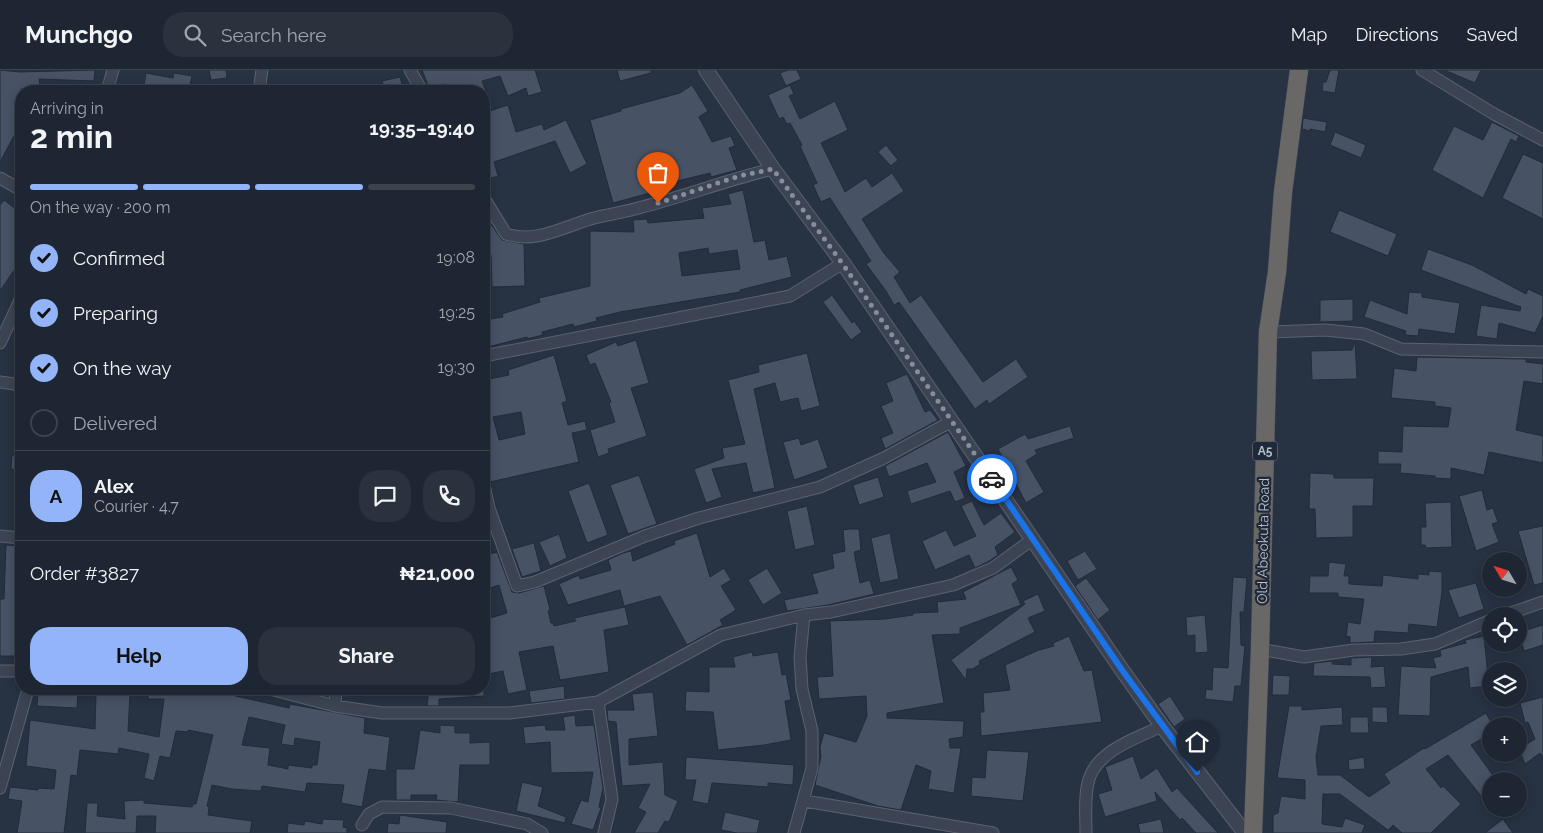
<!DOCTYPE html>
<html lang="en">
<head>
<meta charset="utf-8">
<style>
	:root { --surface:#1d2632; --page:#2a323e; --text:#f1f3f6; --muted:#a0a5ac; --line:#3b434d; --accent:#93b4f8 }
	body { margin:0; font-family:Raleway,sans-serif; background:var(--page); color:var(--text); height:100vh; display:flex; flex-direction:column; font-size:19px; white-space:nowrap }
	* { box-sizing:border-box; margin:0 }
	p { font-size:16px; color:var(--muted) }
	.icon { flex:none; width:28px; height:28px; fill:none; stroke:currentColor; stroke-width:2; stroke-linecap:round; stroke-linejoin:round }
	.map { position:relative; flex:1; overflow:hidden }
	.details { position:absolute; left:15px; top:15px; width:475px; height:610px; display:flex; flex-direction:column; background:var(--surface); border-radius:20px; box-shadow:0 2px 12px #0003,0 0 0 1px var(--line) }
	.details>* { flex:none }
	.needle { width:32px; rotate:308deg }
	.tools { position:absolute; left:1482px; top:482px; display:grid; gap:10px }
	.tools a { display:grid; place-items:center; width:45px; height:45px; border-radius:50%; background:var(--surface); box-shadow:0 2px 12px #0003,0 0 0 1px var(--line); font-size:25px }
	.pin { position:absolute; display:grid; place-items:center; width:42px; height:42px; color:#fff; margin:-51px -21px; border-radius:50% 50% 50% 0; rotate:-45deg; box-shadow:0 0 5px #0007 }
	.pin .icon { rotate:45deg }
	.courier { position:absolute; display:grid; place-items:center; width:50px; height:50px; margin:-25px; border:4px solid #1a73e8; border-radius:50%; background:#fff; color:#222; box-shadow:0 1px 6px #0007 }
	.summary em { font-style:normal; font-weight:700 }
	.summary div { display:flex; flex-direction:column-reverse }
	.summary { display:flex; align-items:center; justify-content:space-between; height:85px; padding:0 15px }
	h1 { font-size:32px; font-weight:700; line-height:38px }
	.bar { display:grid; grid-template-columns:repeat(4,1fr); gap:8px 5px; align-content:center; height:60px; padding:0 15px }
	.bar i { height:6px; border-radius:4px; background:var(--line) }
	.bar .selected { background:var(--accent) }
	.bar p { grid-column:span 4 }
	.line { display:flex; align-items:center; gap:12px; padding:0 15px; border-top:1px solid var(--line) }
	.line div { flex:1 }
	.round { display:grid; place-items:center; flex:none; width:52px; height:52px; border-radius:20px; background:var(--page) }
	ol { padding:0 15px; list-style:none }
	li { display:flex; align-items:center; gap:15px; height:55px }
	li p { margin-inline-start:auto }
	li .icon { padding:5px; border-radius:50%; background:var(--accent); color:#111; stroke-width:4 }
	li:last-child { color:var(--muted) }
	li i { width:28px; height:28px; border:2px solid var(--line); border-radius:50% }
	.button { display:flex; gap:10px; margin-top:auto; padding:10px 15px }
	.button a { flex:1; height:58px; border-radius:20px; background:var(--accent); color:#111; font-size:20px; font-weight:700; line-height:58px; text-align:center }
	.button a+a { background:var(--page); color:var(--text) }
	header { display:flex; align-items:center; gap:30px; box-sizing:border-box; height:70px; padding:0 25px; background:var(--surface); border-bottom:1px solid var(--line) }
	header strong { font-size:24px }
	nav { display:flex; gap:28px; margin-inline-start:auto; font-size:18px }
	.search { width:350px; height:45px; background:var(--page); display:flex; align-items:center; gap:12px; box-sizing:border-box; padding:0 18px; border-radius:20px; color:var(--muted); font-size:19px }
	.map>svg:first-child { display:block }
</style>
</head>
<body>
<header>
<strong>Munchgo</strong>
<div class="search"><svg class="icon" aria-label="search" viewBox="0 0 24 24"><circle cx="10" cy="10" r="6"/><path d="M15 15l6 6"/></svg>Search here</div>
<nav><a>Map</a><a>Directions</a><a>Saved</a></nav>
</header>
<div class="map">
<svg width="1543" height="763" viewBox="0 0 1543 763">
	<rect width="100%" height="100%" fill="#273243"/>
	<path fill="#475265" stroke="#222b3a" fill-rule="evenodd" d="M0 0 20 2 95 0 94 11 39 9 40 17 21 19V53L0 92Z
		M209 0H226L227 8 211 10Z
		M422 0H535L542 22 528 26 526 18 508 26 500 6 482 11 486 21H447L444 14 429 18Z
		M617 0H651V3L620 11Z
		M788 0H797L801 9 786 16 780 3Z
		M1330 0H1339L1335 23 1322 21 1323 12H1326Z
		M1444 0H1481L1475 13Z
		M146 3 173 8 174 3 192 6 189 21H143Z
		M400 7 404 21H385L382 11Z
		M692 15 708 41 699 47 712 72 731 66 735 76 729 78 737 100 711 107 710 103 649 118 650 123 613 133 590 50 621 41V39L680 23Z
		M790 15 794 24 789 26 800 49 835 31 848 60 821 73 845 122 866 108 872 117 892 103 904 121 862 149 883 182 900 202 894 207 910 233 921 225 983 312 1016 289 1028 307 989 334 987 330 975 339 899 232 894 235 886 221 866 194 871 191 830 128 821 132 813 115 817 113 800 76 802 75 790 53 787 54 783 47 779 49 768 25Z
		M508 35 516 62 542 54 544 60 566 50 587 94 570 103 555 71 494 92 498 106 485 110 484 43Z
		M1303 48 1327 52 1325 62 1310 59V61L1302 59Z
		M1492 52 1519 66 1516 72 1511 69 1483 128 1432 100 1454 56 1483 70Z
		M1335 62 1366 75 1361 88 1330 75Z
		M886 75 898 90 891 96 878 82Z
		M1523 84 1543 93V149L1502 128Z
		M743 120 754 172 765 170 769 190 787 186 792 207 740 220V222L620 242 596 248 597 251 574 257 573 254 542 262 543 265 527 269V267L484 278V250L503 247 502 244 540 232 539 228 590 216V161L634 162 633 150 647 149 648 153 704 148 702 138 731 134 728 124ZM708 178 709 184 737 180 740 199 682 206 679 183Z
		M4 130 21 143V190L0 221V135Z
		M1339 140 1397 164 1388 186 1330 162Z
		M484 149 493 157 502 170 524 174 525 216 492 217 491 185 484 178Z
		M1428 179 1472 195 1526 224 1528 219 1543 226V246L1535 263 1499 253 1497 269 1476 266 1481 235 1520 241 1521 237 1421 200Z
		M1409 222 1422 223V227L1460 233 1455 264 1419 259 1418 266 1405 265 1406 261 1364 247 1370 230 1407 244Z
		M832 225 852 253 854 251 862 262 851 270 823 232Z
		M1353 229V251L1320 252V230Z
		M636 270 649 313 631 318 647 366 608 379 609 383 598 387 590 360 615 352 609 333 611 332 595 293 590 295 586 285 616 272 618 276Z
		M1355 271 1357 309 1312 310 1311 281 1352 280Z
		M807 283 820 336 801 341 798 328 780 332 775 313 754 319 775 418 753 423 746 393 712 399 722 427 706 433 694 399 724 388 722 378 745 374 728 310 759 302 758 295Z
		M554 285 567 331 562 333 568 355 585 351 587 360 572 363 579 392 490 412 484 408V310L509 305 508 300ZM521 342 525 364 499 370 493 347Z
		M1417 287 1526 289V292L1543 294V314L1524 311 1516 360 1543 366V393L1489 382 1484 405 1451 398V409L1435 408V406L1400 403 1401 394H1378V381L1402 382 1403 356 1448 357 1451 338 1435 336V332L1391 328 1394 298 1416 301Z
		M907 304 925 342 930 340 938 350 885 379 881 368 893 363 881 336 893 331 886 313Z
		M1070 356 1074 368 1035 380 1037 384 1026 391 1044 422 1026 433 998 379 1025 364 1028 369Z
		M948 362 966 396 954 402 965 428 955 432 950 421 911 434 907 421 936 412 927 393 889 407 885 396Z
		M799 368 801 375 818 369 828 398 794 410 783 372Z
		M12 385 21 386V400L11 399Z
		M1310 403 1334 404V408H1374L1373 436H1353V467L1316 468 1315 439H1309Z
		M639 405 657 454 628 464 610 415Z
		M878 407 884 427 859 435 853 415Z
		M589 413 608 465 587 473 568 421Z
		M1482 420 1487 440 1493 438 1498 452 1492 454 1499 472 1476 481 1459 426Z
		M972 431 984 455 1001 443 1015 462 995 477 998 485 989 491 975 498 969 485 935 500 922 471 946 460 954 476 976 466 961 436Z
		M1451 432 1452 477 1426 478 1425 475H1421V457H1426L1425 433Z
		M807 436 815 475 795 480 787 441Z
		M1543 456V513L1534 515 1518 461Z
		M850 459H859L861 480 854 482 860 513 870 510 874 524 828 535 787 541 784 530 818 523 812 504 834 498 832 484 845 481 843 460Z
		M697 463 710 507 724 498 731 510 721 516 736 540 720 550 723 555 687 575 660 526 624 536 620 520 568 535 559 514 579 505 580 509 611 500 608 490 623 483 631 481 633 491 675 474 674 471Z
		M890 463 899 509 880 513 871 468Z
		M559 464 567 488 550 496 539 472Z
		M534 473 541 501 522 507 512 479Z
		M6 475 21 476V519H18L20 547 15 548V586H0V529H4Z
		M1085 481 1097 499 1078 510 1067 491Z
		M497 482 512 522 519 523 544 516 550 540 548 541 551 553H553L554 556 576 551 574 548 625 537 629 555 604 560 609 602 560 610 553 576 519 582 527 620 508 624 503 601 484 605V550L507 543 499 515 484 520V486Z
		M1329 492 1346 494 1344 506H1349V514L1382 516 1383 505 1418 509V504L1429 505V501L1442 502V522L1437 557 1409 554 1408 563 1375 561 1374 572 1350 573V567L1346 566 1348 552 1360 554 1364 529 1338 527V523H1309L1310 506H1328Z
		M1011 497 1018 510 1012 514 1021 535 960 558V564L932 565 944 633 887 643V648L964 651 963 667 949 669 950 678H961L954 723 928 719 931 701 916 695 901 740 878 736 815 715 821 686 820 677 824 663 856 672 867 646 866 626 819 629 817 607 833 606 830 551 885 549 913 545V543L938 542 937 532 966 529 963 522Z
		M767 498 782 523 763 535 748 510Z
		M1233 507 1247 508 1244 542H1240L1241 575 1245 576 1241 616H1235L1233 632 1205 629 1206 619 1212 620 1213 597 1228 598Z
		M1086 508 1110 540 1098 550 1075 516Z
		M1476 513 1484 539 1459 548 1448 520Z
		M1038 524 1045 541 1028 548 1035 562 979 591 980 594 973 599H967L966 610 951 590 1025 534 1023 531Z
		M1205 545 1208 582 1195 583V565L1187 566 1186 547Z
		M1543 555V575L1524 581 1519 562Z
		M1069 566 1084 601 1092 600 1102 652 981 666 980 642H984L983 623 1010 620 1005 595 1039 580 1054 576 1053 573Z
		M1484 566 1489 616 1470 618 1468 597 1431 607 1430 646 1398 645 1401 596 1436 598 1433 588 1441 586 1440 580 1466 573 1465 570Z
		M752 582 753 586 778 582 782 605 786 604 791 630 785 631 791 670 764 675 718 680 713 642 685 641 686 621 709 622V597H735L733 587Z
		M1372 587 1371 597 1384 596 1386 617 1371 618 1370 607 1313 606 1314 593 1333 591 1332 594 1351 595V588Z
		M1273 605 1290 606 1289 625H1272Z
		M564 616 565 629 531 633 529 621Z
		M38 619H78L77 638 37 636Z
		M148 619H218V622L289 638 290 634 365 648 364 663 390 667 386 701 369 699 362 737 341 733 344 715 307 713 305 722 262 716 261 721 232 719 212 715 207 736 209 737 208 745 252 751 250 763H155L156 746H137L136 763H85L87 733H98L97 746 125 749 124 731 144 730V733L192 737 193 734H196L213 665 188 660V662L176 661 170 688 160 686 154 711 144 708 149 684 119 678 118 684 80 680 77 706 71 705 64 763H17L22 731 8 729 10 717 38 720V718L54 719 56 700 26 696 30 650 95 659 96 623 130 624 128 661 159 667 164 629H148ZM249 647 285 655 281 674 294 676 295 668 320 672 317 695H312V698L288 695V699L268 695 270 678 242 675Z
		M429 619H484V626L439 629V636H427Z
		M653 622 658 666 629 669V695L663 692 665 725 678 731 669 752 665 751 658 763H634L646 742 638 738 650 714 622 716 616 652 608 651 607 640H634L632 624Z
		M1170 626 1185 649 1174 657 1158 634Z
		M1543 627V688L1540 683 1525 694 1519 679 1535 669 1528 652 1525 653 1520 633Z
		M1289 636H1302V640L1342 637 1343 655 1321 656 1316 687 1318 705H1340L1369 727 1390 713 1384 704 1424 678 1425 679 1486 643 1491 652V663L1471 675 1497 711H1491V719L1482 727 1448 685 1426 699 1441 718 1443 716 1461 734 1431 763H1402L1393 755 1388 760 1340 724H1323L1322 754 1342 757 1345 748 1365 755 1362 763H1273V745L1278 743 1281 726 1305 729V710L1277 708Z
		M1372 637H1387L1388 653 1372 652Z
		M575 645 576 656 594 655 603 718 599 737 601 738 593 760 571 754 581 730 588 732 593 702 551 703 550 672 525 674 523 657 545 655 546 660H565L563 647Z
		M1350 647H1368L1369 663H1350Z
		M440 655 455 656V663H470V673L490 672V695H460L458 732 436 730 437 725H411V730H396V699H414L420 660 440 663Z
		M987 680 1029 682 1023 731 971 726 972 707 985 708Z
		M1133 686 1141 709 1157 698 1172 722 1177 718 1218 763H1196L1182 748 1180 750 1155 722 1157 731 1105 747 1098 724 1112 720 1105 697Z
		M686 687 794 695 793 715 768 713V717L712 713 708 734 692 731 696 710H685Z
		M1364 687 1365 699 1349 700 1348 690Z
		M522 712 543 717 538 736 566 747 565 753 516 741Z
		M725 742 760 750 757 763H737L721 760Z
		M400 745 447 752 446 763H387L388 753 399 754Z
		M323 749 344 750 343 757 347 758V763H287L288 753 304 755 305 751 322 754Z
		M1161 749 1164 763H1140L1138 754Z
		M1503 749 1513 763H1485Z"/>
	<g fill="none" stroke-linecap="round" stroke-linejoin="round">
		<defs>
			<path id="minor" d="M410 0 422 21
				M1422 0 1494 44 1543 70
				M107 21 113 0
				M259 21 262 0
				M0 108 21 120
				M484 128 506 164C536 174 565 156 594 148 610 144 626 142 642 137 686 126 729 109 773 99
				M1268 262 1325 260 1364 264 1401 279 1543 282
				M0 273 21 228
				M484 286 790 226 843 193
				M0 312 21 315
				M484 415 489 438 517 516 535 512 645 466 699 448 820 417 884 388 952 351
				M0 466 21 468
				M1502 546 1543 532
				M1260 579 1304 587 1354 580 1401 579 1435 574 1491 550
				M0 601H21
				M270 619 335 636 382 643H510L598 632 721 565 804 545 831 542 953 515 993 498 1033 469
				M598 632 612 729 604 763
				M335 636 336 619
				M0 718 28 619
				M805 731 993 763
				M362 755 369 744 382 737 451 738 527 754 542 763
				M794 763 812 698V661L802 619 800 587 804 545
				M1086 763C1086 746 1084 725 1089 709 1098 680 1137 668 1162 656"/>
			<path id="tertiary" d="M706 0 773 99 843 193 1122 600 1162 656 1245 763"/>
			<path id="trunk" d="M1253 763 1260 579 1268 262 1277 202 1283 122 1299 0"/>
		</defs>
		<use href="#minor" stroke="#5a6270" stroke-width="13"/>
		<use href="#tertiary" stroke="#5a6270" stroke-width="16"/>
		<use href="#trunk" stroke="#464f5d" stroke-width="19"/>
		<use href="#minor" stroke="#3c4453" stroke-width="11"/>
		<use href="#tertiary" stroke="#3c4453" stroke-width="14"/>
		<use href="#trunk" stroke="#6a6866" stroke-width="18"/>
	</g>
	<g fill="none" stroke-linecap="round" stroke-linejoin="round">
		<path stroke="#868e9d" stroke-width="5" stroke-dasharray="0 9" d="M658 133 739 106 773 99 842 193 992 409"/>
		<path stroke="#1a73e8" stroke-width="6" d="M992 409 1122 600 1197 702"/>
	</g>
	<g text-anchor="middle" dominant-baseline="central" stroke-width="4.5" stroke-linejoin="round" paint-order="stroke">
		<rect fill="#202939" stroke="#8b93a1" stroke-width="1" x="1252.5" y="371.5" width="25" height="19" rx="4"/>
		<g font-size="12" font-weight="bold" fill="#b9c0cd">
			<text x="1265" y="381">A5</text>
		</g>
		<g font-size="14" fill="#b9c0cd" stroke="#202939">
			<text transform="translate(1263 471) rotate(-89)">Old Abeokuta Road</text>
		</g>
	</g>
</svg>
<div class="tools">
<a><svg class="needle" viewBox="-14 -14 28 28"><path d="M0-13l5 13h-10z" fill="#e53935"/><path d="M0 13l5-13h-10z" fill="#a0a5ac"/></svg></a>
<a><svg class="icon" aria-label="locate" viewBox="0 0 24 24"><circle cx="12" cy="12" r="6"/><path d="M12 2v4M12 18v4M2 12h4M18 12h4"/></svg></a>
<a><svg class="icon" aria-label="layers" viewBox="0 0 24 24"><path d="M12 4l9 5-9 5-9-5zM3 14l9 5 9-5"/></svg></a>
<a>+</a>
<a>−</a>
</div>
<div class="pin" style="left:658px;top:133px;background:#ea580c"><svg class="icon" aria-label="bag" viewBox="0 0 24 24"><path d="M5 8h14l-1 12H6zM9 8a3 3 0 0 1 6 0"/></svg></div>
<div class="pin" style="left:1197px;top:702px;background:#1f2937"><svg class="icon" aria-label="home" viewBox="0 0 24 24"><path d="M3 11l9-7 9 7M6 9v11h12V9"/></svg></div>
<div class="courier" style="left:992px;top:409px"><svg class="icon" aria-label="car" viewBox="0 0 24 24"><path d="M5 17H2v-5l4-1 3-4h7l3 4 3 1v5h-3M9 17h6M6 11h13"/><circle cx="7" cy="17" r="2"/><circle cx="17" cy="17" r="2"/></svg></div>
<section class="details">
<div class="summary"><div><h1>2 min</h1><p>Arriving in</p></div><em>19:35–19:40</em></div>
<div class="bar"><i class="selected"></i><i class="selected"></i><i class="selected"></i><i></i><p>On the way · 200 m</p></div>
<ol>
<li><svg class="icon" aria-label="check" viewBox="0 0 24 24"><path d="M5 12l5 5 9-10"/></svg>Confirmed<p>19:08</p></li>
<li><svg class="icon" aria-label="check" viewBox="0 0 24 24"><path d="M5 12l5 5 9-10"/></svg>Preparing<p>19:25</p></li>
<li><svg class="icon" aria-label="check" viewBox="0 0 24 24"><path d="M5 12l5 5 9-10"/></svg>On the way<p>19:30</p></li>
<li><i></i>Delivered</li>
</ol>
<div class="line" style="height:90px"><b class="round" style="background:var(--accent);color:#111">A</b><div><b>Alex</b><p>Courier · 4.7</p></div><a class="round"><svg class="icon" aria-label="chat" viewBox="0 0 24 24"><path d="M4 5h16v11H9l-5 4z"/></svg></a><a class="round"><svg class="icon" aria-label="phone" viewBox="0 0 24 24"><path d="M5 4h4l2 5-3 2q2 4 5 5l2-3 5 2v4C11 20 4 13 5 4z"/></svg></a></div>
<div class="line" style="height:65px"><div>Order #3827</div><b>₦21,000</b></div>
<div class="button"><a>Help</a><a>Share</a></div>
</section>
</div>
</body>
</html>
